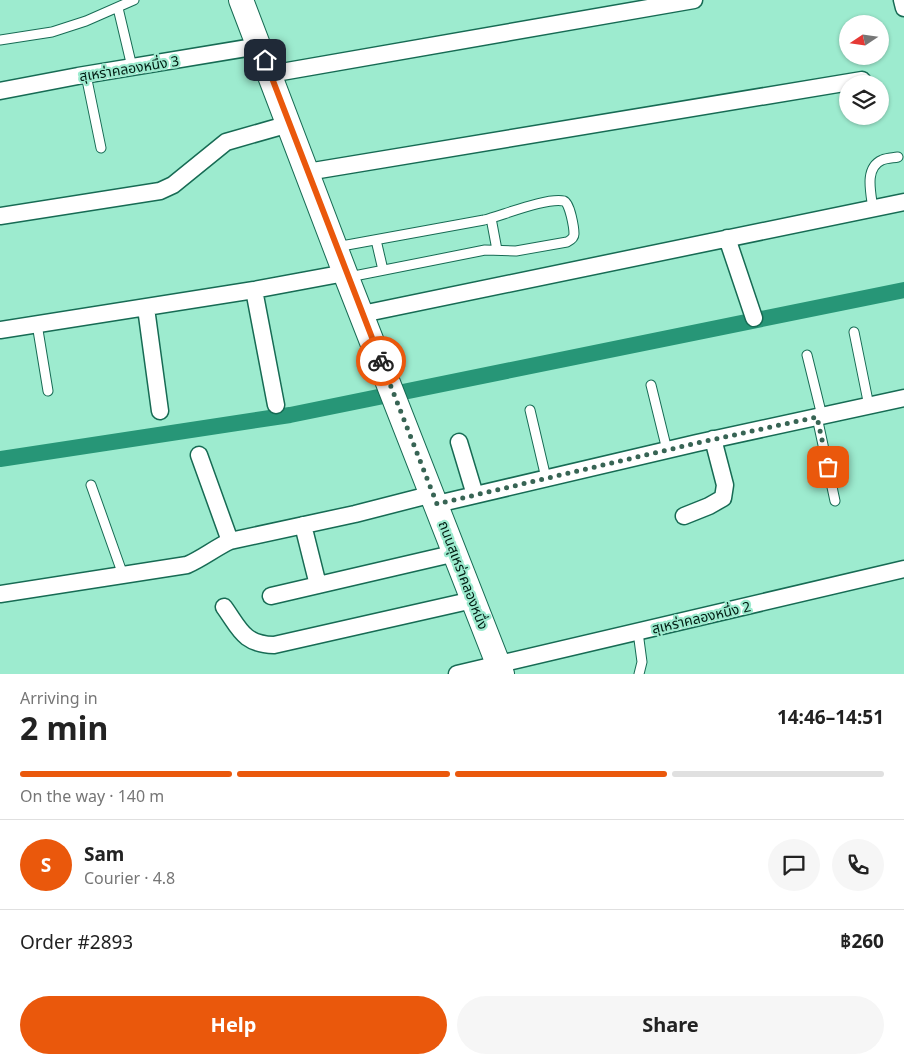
<!DOCTYPE html>
<html lang="en">
<head>
<meta charset="utf-8">
<style>
	:root { --surface:#fff; --page:#f6f6f6; --text:#222; --muted:#767676; --line:#e0e0e0; --accent:#ea580c }
	body { margin:0; font-family:"Noto Sans","Noto Sans Thai",sans-serif; background:var(--page); color:var(--text); height:100vh; display:flex; flex-direction:column; font-size:19px; white-space:nowrap }
	* { box-sizing:border-box; margin:0 }
	p { font-size:16px; color:var(--muted) }
	.icon { flex:none; width:28px; height:28px; fill:none; stroke:currentColor; stroke-width:2; stroke-linecap:round; stroke-linejoin:round }
	.map { position:relative; height:674px; overflow:hidden }
	.sheet { display:flex; flex-direction:column; background:var(--surface); flex:1 }
	.sheet>* { flex:none }
	.needle { width:32px; rotate:257deg }
	.controls { position:absolute; left:839px; top:15px; display:grid; gap:10px }
	.controls a { display:grid; place-items:center; width:50px; height:50px; border-radius:50%; background:var(--surface); box-shadow:0 1px 4px #0004; font-size:25px }
	.pin { position:absolute; display:grid; place-items:center; width:42px; height:42px; color:#fff; margin:-21px; border-radius:10px; box-shadow:0 2px 8px #0006 }
	.courier { position:absolute; display:grid; place-items:center; width:50px; height:50px; margin:-25px; border:4px solid #ea580c; border-radius:50%; background:#fff; color:#222; box-shadow:0 1px 6px #0007 }
	.summary em { font-style:normal; font-weight:700 }
	.summary div { display:flex; flex-direction:column-reverse }
	.summary { display:flex; align-items:center; justify-content:space-between; height:85px; padding:0 20px }
	h1 { font-size:32px; font-weight:700; line-height:38px }
	.bar { display:grid; grid-template-columns:repeat(4,1fr); gap:8px 5px; align-content:center; height:60px; padding:0 20px }
	.bar i { height:6px; border-radius:4px; background:var(--line) }
	.bar .on { background:var(--accent) }
	.bar p { grid-column:span 4 }
	.line { display:flex; align-items:center; gap:12px; padding:0 20px; border-top:1px solid var(--line) }
	.line div { flex:1 }
	.round { display:grid; place-items:center; flex:none; width:52px; height:52px; border-radius:26px; background:var(--page) }
	.button { display:flex; gap:10px; margin-top:auto; padding:10px 20px }
	.button a { flex:1; height:58px; border-radius:30px; background:var(--accent); color:#fff; font-size:20px; font-weight:700; line-height:58px; text-align:center }
	.button a+a { background:var(--page); color:var(--text) }
	.map>svg:first-child { display:block }
</style>
</head>
<body>
<div class="map">
<svg width="904" height="674" viewBox="0 0 904 674">
	<rect width="100%" height="100%" fill="#9debcf"/>
	<g fill="none" stroke-linecap="round" stroke-linejoin="round">
		<path stroke="#279677" stroke-width="16" d="M0 459 290 415 904 290"/>
		<defs>
			<path id="lane" d="M118 8 132 67
				M0 40 52 32 86 21 134 0
				M86 75 101 148
				M873 209C871 193 864 168 882 160 887 158 893 158 898 157
				M491 218 497 250
				M376 240 383 270
				M336 247 484 220C501 216 547 197 564 201 570 203 574 228 574 234 574 238 571 240 567 242L516 251 485 250 349 277
				M37 324 48 391
				M854 332 869 406
				M807 355 822 416
				M651 385 667 450
				M530 410 546 478
				M817 417 835 501
				M91 485 123 575
				M638 632 642 662 639 674"/>
			<path id="street" d="M902 0 904 8
				M270 74 694 0
				M0 91 78 76 259 46
				M307 172 862 80
				M0 216 160 191 173 185 226 142 289 124
				M727 238 754 318
				M254 290 276 405
				M146 308 160 411
				M362 314 904 202
				M0 330 254 290 345 273
				M459 442 475 495
				M199 455 230 541
				M437 504 697 443 904 398
				M684 516 709 506 723 498 725 485 713 439
				M303 525 318 585
				M0 594 187 565C203 558 215 548 230 541L355 514 433 494
				M271 596 456 553
				M224 607C240 629 243 644 274 645L473 600
				M457 674 904 569"/>
			<path id="secondary" d="M241 0 345 273 502 674"/>
		</defs>
		<use href="#lane" stroke="#176b54" stroke-width="11"/>
		<use href="#street" stroke="#176b54" stroke-width="19"/>
		<use href="#secondary" stroke="#176b54" stroke-width="26"/>
		<use href="#lane" stroke="#fff" stroke-width="9"/>
		<use href="#street" stroke="#fff" stroke-width="16"/>
		<use href="#secondary" stroke="#fff" stroke-width="24"/>
	</g>
	<g fill="none" stroke-linecap="round" stroke-linejoin="round">
		<path stroke="#376454" stroke-width="5" stroke-dasharray="0 9" d="M381 361 437 504 697 443 817 417 828 467"/>
		<path stroke="#ea580c" stroke-width="6" d="M265 60 381 361"/>
	</g>
	<g text-anchor="middle" dominant-baseline="central" stroke-width="4.5" stroke-linejoin="round" paint-order="stroke">
		<g font-size="14" fill="#001c12" stroke="#9debcf">
			<text transform="translate(129 68) rotate(-9)">สุเหร่าคลองหนึ่ง 3</text>
			<text transform="translate(464 575) rotate(69)">ถนนสุเหร่าคลองหนึ่ง</text>
			<text transform="translate(701 617) rotate(-13)">สุเหร่าคลองหนึ่ง 2</text>
		</g>
	</g>
</svg>
<div class="controls">
<a><svg class="needle" viewBox="-14 -14 28 28"><path d="M0-13l5 13h-10z" fill="#e53935"/><path d="M0 13l5-13h-10z" fill="#767676"/></svg></a>
<a><svg class="icon" aria-label="layers" viewBox="0 0 24 24"><path d="M12 4l9 5-9 5-9-5zM3 14l9 5 9-5"/></svg></a>
</div>
<div class="pin" style="left:828px;top:467px;background:#ea580c"><svg class="icon" aria-label="bag" viewBox="0 0 24 24"><path d="M5 8h14l-1 12H6zM9 8a3 3 0 0 1 6 0"/></svg></div>
<div class="pin" style="left:265px;top:60px;background:#1f2937"><svg class="icon" aria-label="home" viewBox="0 0 24 24"><path d="M3 11l9-7 9 7M6 9v11h12V9"/></svg></div>
<div class="courier" style="left:381px;top:361px"><svg class="icon" aria-label="bike" viewBox="0 0 24 24"><circle cx="6" cy="16" r="4"/><circle cx="18" cy="16" r="4"/><path d="M6 16l4-8h5l3 8M10 8l3 8H6M13 5h3"/></svg></div>
</div>
<section class="sheet">
<div class="summary"><div><h1>2 min</h1><p>Arriving in</p></div><em>14:46–14:51</em></div>
<div class="bar"><i class="on"></i><i class="on"></i><i class="on"></i><i></i><p>On the way · 140 m</p></div>
<div class="line" style="height:90px"><b class="round" style="background:var(--accent);color:#fff">S</b><div><b>Sam</b><p>Courier · 4.8</p></div><a class="round"><svg class="icon" aria-label="chat" viewBox="0 0 24 24"><path d="M4 5h16v11H9l-5 4z"/></svg></a><a class="round"><svg class="icon" aria-label="phone" viewBox="0 0 24 24"><path d="M5 4h4l2 5-3 2q2 4 5 5l2-3 5 2v4C11 20 4 13 5 4z"/></svg></a></div>
<div class="line" style="height:65px"><div>Order #2893</div><b>฿260</b></div>
<div class="button"><a>Help</a><a>Share</a></div>
</section>
</body>
</html>
